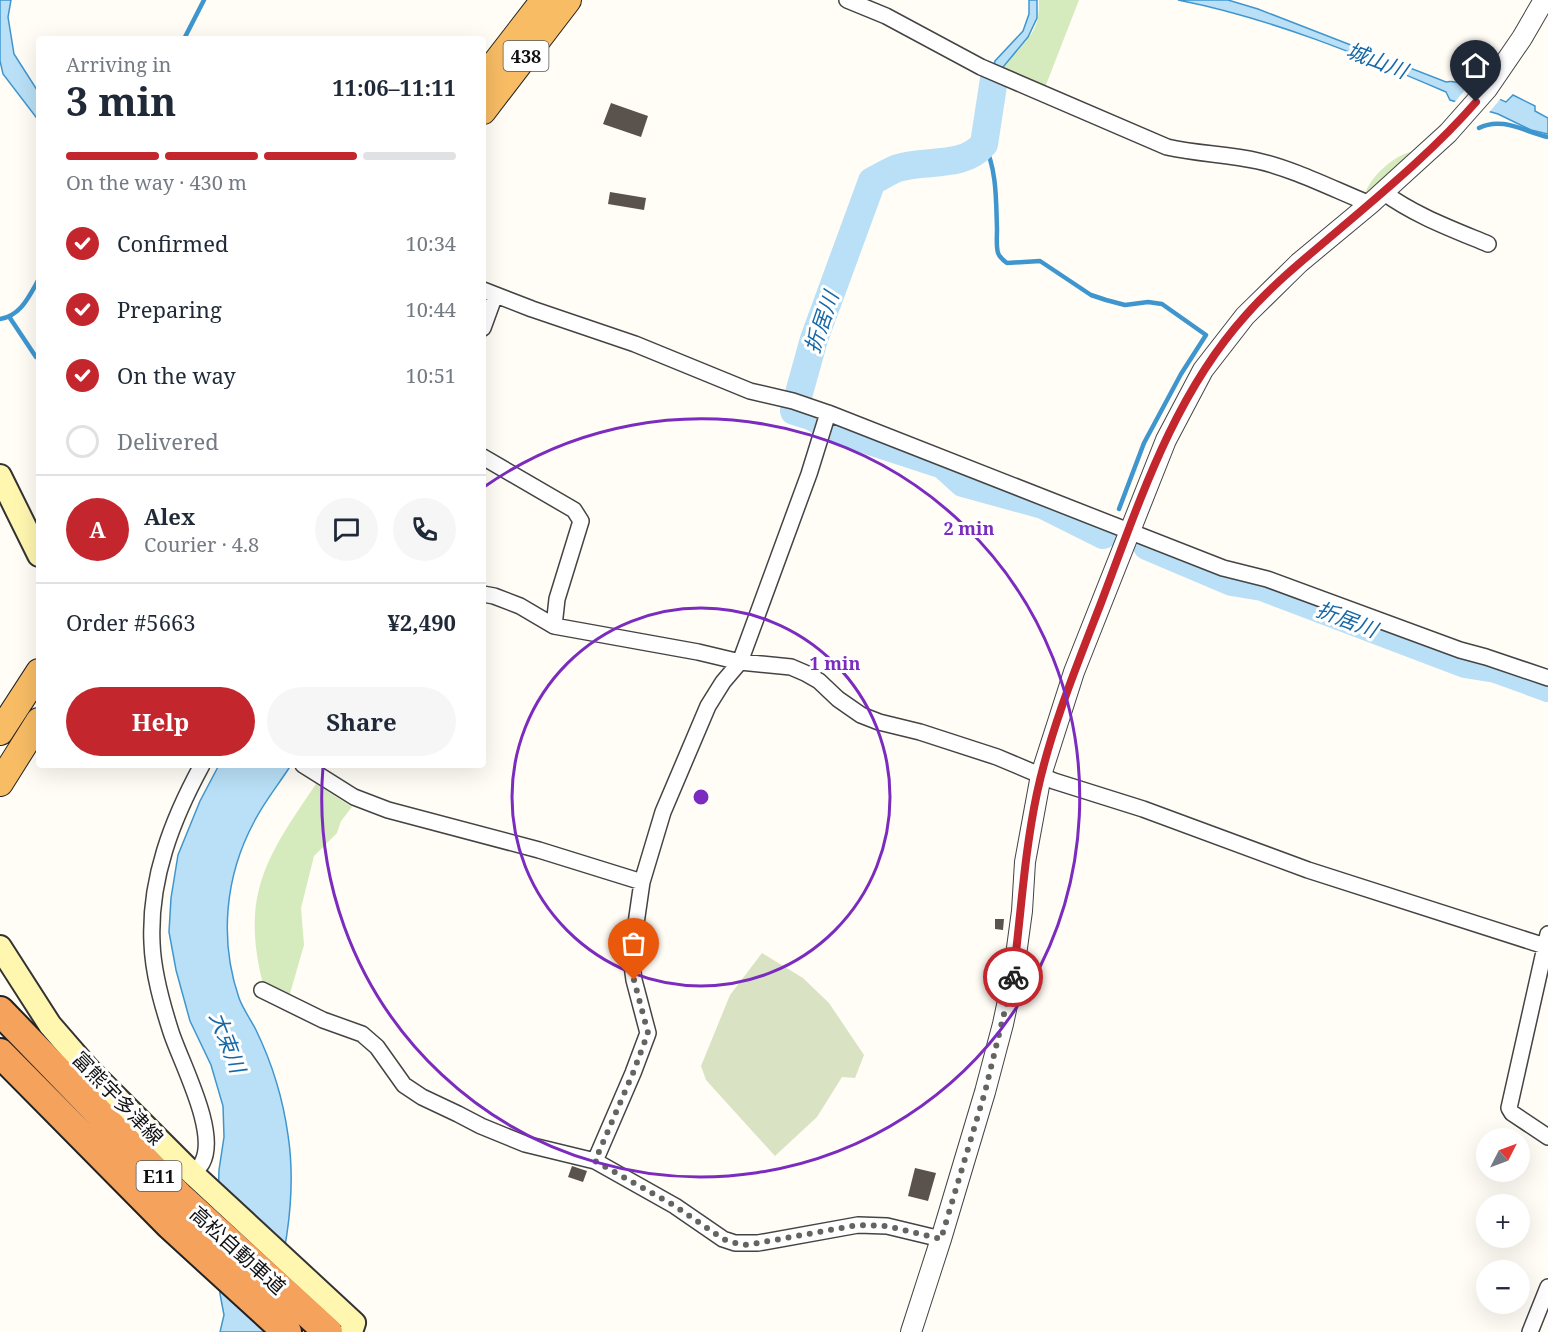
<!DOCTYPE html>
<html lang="en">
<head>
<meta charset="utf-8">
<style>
	:root { --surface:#fff; --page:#f6f6f7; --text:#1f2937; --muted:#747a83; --line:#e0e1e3; --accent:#c4262e }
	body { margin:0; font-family:"Noto Serif","Noto Sans JP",serif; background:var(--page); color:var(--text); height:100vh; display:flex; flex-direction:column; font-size:22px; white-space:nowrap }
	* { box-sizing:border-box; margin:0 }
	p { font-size:20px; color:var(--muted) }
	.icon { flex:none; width:33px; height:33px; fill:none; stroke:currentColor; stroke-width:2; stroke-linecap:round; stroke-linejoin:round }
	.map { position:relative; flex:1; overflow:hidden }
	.drawer { position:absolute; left:36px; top:36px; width:450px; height:732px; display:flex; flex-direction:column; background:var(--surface); border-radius:6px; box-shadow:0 6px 24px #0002 }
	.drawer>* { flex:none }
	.needle { width:39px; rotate:48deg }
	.fabs { position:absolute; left:1476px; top:1128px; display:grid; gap:12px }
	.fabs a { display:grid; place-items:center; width:54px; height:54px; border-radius:50%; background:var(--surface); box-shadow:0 6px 24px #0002; font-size:30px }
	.pin { position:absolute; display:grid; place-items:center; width:51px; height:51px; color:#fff; margin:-62px -26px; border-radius:50% 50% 50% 0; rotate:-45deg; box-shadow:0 0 6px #0007 }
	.pin .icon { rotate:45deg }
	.courier { position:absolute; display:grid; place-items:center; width:60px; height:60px; margin:-30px; border:4px solid #c4262e; border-radius:50%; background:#fff; color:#222; box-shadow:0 2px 8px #0007 }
	.summary em { font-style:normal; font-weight:700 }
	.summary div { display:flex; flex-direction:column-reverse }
	.summary { display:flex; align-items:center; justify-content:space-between; height:102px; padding:0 30px }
	h1 { font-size:39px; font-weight:700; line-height:45px }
	.bar { display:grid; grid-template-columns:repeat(4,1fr); gap:9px 6px; align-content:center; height:72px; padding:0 30px }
	.bar i { height:8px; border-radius:4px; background:var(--line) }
	.bar .selected { background:var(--accent) }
	.bar p { grid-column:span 4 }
	.line { display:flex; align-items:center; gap:15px; padding:0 30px; border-top:2px solid var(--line) }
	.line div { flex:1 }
	.round { display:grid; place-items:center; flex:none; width:63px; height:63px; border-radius:32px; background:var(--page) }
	ol { padding:0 30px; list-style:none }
	li { display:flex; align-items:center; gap:18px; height:66px }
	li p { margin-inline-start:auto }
	li .icon { padding:6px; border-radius:50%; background:var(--accent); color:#fff; stroke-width:4 }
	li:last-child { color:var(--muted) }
	li i { width:33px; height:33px; border:3px solid var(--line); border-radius:50% }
	.cta { display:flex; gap:12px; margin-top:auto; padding:12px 30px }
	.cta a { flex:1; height:69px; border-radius:36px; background:var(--accent); color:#fff; font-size:24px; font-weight:700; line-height:69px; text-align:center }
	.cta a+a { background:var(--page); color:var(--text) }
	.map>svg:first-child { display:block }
</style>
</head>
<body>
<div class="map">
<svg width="1548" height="1332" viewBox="0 0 1548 1332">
	<rect width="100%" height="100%" fill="#fffdf5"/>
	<path fill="#d5ebbd" d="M1039 0H1079L1044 90 1002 72C1006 57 1021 49 1029 37 1038 26 1039 14 1039 0Z
		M1412 152 1366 195 1365 194C1370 177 1395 154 1412 152Z
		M316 784 352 807 341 821 337 833 314 856 301 908 304 945 289 997 263 984C240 894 267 856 316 784Z"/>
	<path fill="#d9e3c4" d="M762 953 803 978 829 1003 864 1055 855 1078 842 1077 817 1117 775 1156 706 1080 701 1066 730 995Z"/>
	<path fill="#b9e0f7" stroke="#3f96cf" stroke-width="1.5" d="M0 0H11L8 17 14 54 39 93V121L3 74 0 61Z
		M1029 0H1037V18L1028 37 1003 67 991 118 984 114 990 79 995 61 1023 31 1029 14Z
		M1178 0H1228L1258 9 1446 82C1459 78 1493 97 1506 102L1513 95 1535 106V111L1548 118V134L1531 130 1498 114 1450 100 1446 92C1360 55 1270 18 1178 0Z
		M219 765H291C279 784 264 802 254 822 225 876 219 940 239 998 243 1009 251 1020 256 1030 272 1063 283 1099 288 1135 298 1200 283 1269 264 1332H220L224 1315 220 1294 217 1237 219 1170 224 1137 223 1106 211 1065 190 1021 176 970 169 932 171 898 178 855 200 801Z"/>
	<path fill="#fffdf5" d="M1470 84 1502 97 1487 115 1453 104Z"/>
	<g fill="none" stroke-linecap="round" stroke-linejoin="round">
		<path stroke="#3f96cf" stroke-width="4.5" d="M184 39 204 0
			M1479 128C1502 116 1525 132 1548 137
			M984 144C997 169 996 201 997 229 997 237 996 246 998 253 1000 258 1003 260 1007 263L1040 261 1091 295 1106 300 1125 305 1148 302 1162 304 1206 335 1181 374 1144 443 1119 509
			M10 318 36 357 39 358
			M0 319C21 316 29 296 39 279"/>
		<path stroke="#b9e0f7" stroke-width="28" d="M994 79 984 144C963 169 926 159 898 168 889 171 881 177 872 181L814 339 794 411 813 417 830 428 943 465 963 483 1043 505 1103 535
			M1147 546 1232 582 1262 587 1465 664 1496 669 1548 688"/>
	</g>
	<path fill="#5a524d" d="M611 103 648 116 641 137 603 124Z
		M610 192 646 198 644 210 608 204Z
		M995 919H1004L1003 930 995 929Z
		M572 1166 587 1171 583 1182 568 1177Z
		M915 1168 936 1173 928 1201 908 1196Z"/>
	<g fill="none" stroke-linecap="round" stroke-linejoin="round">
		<defs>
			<path id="minor" d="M847 0 886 16 981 67 1167 147C1197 154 1228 154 1258 161 1294 169 1335 190 1370 204
				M1383 192C1414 215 1452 229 1488 244
				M483 290 532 309 635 344 750 391 793 401 828 413 1223 568 1267 579 1460 650 1486 657 1548 678
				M483 328 495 295
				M483 457 574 510 581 521 557 599 554 626
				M483 594 494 596 520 606 554 626 698 652 740 662 791 667 805 673 819 681 838 699 861 715 879 722 920 732 997 757 1054 781 1143 809 1308 870 1548 947
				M303 765 354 797 388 810 539 850 642 882
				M1548 934 1509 1108 1512 1113 1548 1137
				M262 990 323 1020 362 1034 377 1047 404 1085 422 1097 458 1114 481 1126 525 1144 595 1161 675 1206 723 1239 735 1243H758L858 1225 887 1226 941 1239
				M595 1161 633 1073 648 1033 634 980 631 958 642 882 663 812 708 706 723 682 740 662 809 474 828 413
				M193 1174C196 1170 200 1167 202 1163 219 1133 181 1063 171 1032 162 1004 153 973 152 943 149 879 172 820 202 765
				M1530 1332 1548 1287"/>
			<path id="tertiary" d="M911 1332 941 1239 985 1092 1003 1024 1013 977 1022 911 1025 862 1041 775 1074 672 1166 440 1203 370 1245 316 1299 263 1370 204 1448 133 1487 89 1522 38 1544 0"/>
			<path id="secondary" d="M0 476 39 555
				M0 947 50 1025 89 1070 193 1174 354 1323 351 1332"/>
			<path id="trunk" d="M483 79 544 0
				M483 111 568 0
				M0 732 39 672
				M0 783 39 721"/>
			<path id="motorway" d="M0 1011 179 1196 328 1332
				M0 1053 170 1225 287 1332"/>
		</defs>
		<use href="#minor" stroke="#444" stroke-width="18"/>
		<use href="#tertiary" stroke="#444" stroke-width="22"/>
		<use href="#secondary" stroke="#333" stroke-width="26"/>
		<use href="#trunk" stroke="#222" stroke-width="28"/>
		<use href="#motorway" stroke="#222" stroke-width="32"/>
		<use href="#minor" stroke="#fff" stroke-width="15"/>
		<use href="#tertiary" stroke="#fff" stroke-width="20"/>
		<use href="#secondary" stroke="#fff6b0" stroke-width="22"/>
		<use href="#trunk" stroke="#f7bc64" stroke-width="26"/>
		<use href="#motorway" stroke="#f5a25d" stroke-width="28"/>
	</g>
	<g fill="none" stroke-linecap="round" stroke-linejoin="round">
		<path stroke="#646461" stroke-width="6" stroke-dasharray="0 10.8" d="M634 980 648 1033 633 1073 595 1161 675 1206 723 1239 735 1243 744 1245 758 1243 858 1225 887 1226 941 1239 985 1092 1013 977"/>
		<path stroke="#c4262e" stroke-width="8" d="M1013 977C1021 916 1024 854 1037 793 1051 728 1077 665 1101 603 1139 503 1173 396 1246 315 1274 283 1308 256 1341 228 1388 188 1436 148 1476 102"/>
	</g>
	<g fill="none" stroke="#7b2cbf" stroke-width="3">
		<circle cx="701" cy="797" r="189"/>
		<path d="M484 487A379 379 0 1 1 323 767"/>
	</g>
	<g text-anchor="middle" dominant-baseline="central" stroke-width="6" stroke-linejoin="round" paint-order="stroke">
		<g fill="#fff" stroke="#585858" stroke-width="1.5">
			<rect x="503.5" y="41" width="45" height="30" rx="4.5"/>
			<rect x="136.5" y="1161" width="45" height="30" rx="4.5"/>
		</g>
		<g font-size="18" font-weight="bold" fill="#111">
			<text x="526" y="56">438</text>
			<text x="159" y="1176">E11</text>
		</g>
		<g font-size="20" fill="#111" stroke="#fff">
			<text transform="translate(118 1098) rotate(46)">富熊宇多津線</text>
			<text transform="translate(238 1250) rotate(42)">高松自動車道</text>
		</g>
		<g font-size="21" font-style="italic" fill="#1768a6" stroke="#fff">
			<text transform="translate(1377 60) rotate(21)">城山川</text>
			<text transform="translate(821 322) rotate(-71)">折居川</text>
			<text transform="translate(1347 619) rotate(21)">折居川</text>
			<text transform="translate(228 1042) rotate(69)">大束川</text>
		</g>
	</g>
	<circle cx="701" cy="797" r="9" fill="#7b2cbf" stroke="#fff" stroke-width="3"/>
	<g font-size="18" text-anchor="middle" font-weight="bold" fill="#7b2cbf" stroke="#fff" stroke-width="6" stroke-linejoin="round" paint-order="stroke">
		<text x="969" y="535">2 min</text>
		<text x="835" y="670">1 min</text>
	</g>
</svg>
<div class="fabs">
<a><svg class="needle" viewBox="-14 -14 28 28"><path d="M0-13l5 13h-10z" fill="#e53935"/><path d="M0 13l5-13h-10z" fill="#747a83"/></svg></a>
<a>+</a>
<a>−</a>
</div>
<div class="pin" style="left:634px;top:980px;background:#ea580c"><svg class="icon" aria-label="bag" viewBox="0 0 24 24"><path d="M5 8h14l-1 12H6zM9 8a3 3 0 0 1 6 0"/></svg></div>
<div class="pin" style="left:1476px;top:102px;background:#1f2937"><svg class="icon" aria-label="home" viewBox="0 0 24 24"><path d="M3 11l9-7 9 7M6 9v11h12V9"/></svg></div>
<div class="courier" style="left:1013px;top:977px"><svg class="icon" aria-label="bike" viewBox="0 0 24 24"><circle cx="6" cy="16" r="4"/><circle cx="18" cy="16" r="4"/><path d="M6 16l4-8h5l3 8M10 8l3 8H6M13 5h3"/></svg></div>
<section class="drawer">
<div class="summary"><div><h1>3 min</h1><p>Arriving in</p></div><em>11:06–11:11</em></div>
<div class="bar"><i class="selected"></i><i class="selected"></i><i class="selected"></i><i></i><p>On the way · 430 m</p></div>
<ol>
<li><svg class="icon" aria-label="check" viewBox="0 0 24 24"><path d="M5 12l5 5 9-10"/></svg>Confirmed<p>10:34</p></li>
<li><svg class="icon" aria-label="check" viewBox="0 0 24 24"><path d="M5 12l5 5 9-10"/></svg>Preparing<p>10:44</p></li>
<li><svg class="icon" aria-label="check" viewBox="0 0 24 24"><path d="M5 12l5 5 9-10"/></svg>On the way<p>10:51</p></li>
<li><i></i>Delivered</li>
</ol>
<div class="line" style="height:108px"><b class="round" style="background:var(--accent);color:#fff">A</b><div><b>Alex</b><p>Courier · 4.8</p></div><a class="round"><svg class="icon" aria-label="chat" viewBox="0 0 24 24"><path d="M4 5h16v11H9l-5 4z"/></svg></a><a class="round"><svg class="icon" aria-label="phone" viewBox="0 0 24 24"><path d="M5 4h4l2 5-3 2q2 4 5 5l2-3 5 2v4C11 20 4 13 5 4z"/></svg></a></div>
<div class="line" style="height:78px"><div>Order #5663</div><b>¥2,490</b></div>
<div class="cta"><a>Help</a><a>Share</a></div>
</section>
</div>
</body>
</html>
